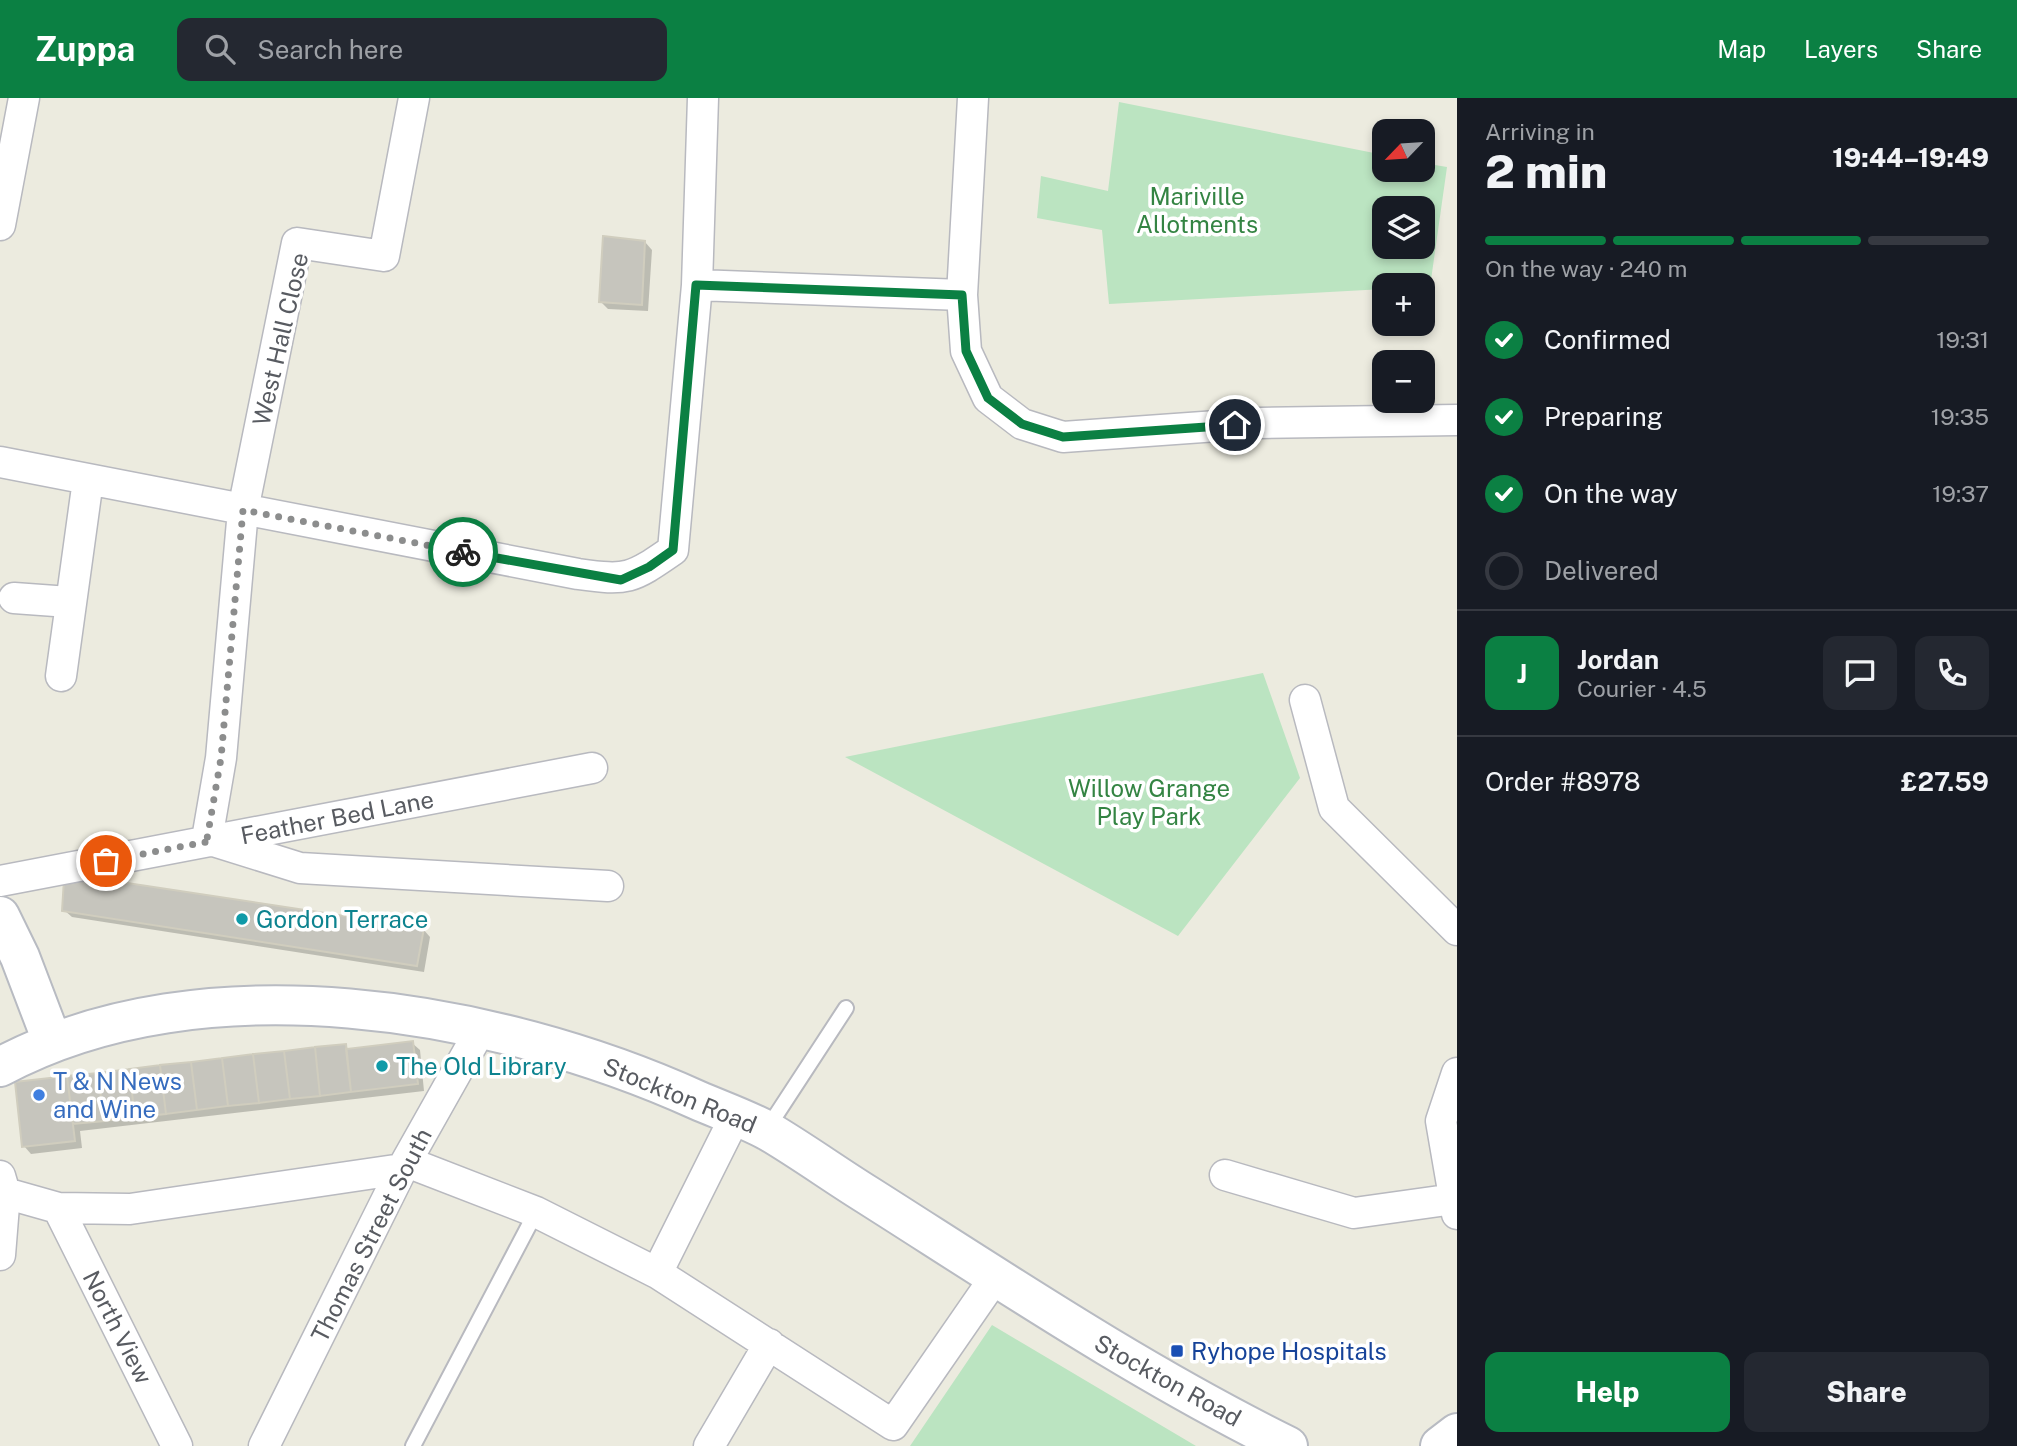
<!DOCTYPE html>
<html lang="en">
<head>
<meta charset="utf-8">
<style>
	:root { --surface:#171b24; --page:#242831; --text:#f1f3f6; --muted:#9ea1a6; --line:#363941; --accent:#0b8043 }
	body { margin:0; font-family:"Public Sans",sans-serif; background:var(--page); color:var(--text); height:100vh; display:flex; flex-direction:column; font-size:26px; white-space:nowrap }
	* { box-sizing:border-box; margin:0 }
	p { font-size:23px; color:var(--muted) }
	.icon { flex:none; width:38px; height:38px; fill:none; stroke:currentColor; stroke-width:2; stroke-linecap:round; stroke-linejoin:round }
	.map { position:relative; flex:1; overflow:hidden }
	.panel { display:flex; flex-direction:column; background:var(--surface); width:560px }
	.panel>* { flex:none }
	.needle { width:46px; rotate:245deg }
	.buttons { position:absolute; left:1372px; top:21px; display:grid; gap:14px }
	.buttons a { display:grid; place-items:center; width:63px; height:63px; border-radius:14px; background:var(--surface); box-shadow:0 4px 10px #0003; font-size:35px }
	.pin { position:absolute; display:grid; place-items:center; width:60px; height:60px; color:#fff; margin:-30px; border:4px solid #fff; border-radius:50%; box-shadow:0 2px 7px #0007 }
	.courier { position:absolute; display:grid; place-items:center; width:70px; height:70px; margin:-35px; border:5px solid #0b8043; border-radius:50%; background:#fff; color:#222; box-shadow:0 2px 9px #0007 }
	.overview em { font-style:normal; font-weight:800 }
	.overview div { display:flex; flex-direction:column-reverse }
	.overview { display:flex; align-items:center; justify-content:space-between; height:119px; padding:0 28px }
	h1 { font-size:46px; font-weight:800; line-height:52px }
	.bar { display:grid; grid-template-columns:repeat(4,1fr); gap:10px 7px; align-content:center; height:84px; padding:0 28px }
	.bar i { height:9px; border-radius:5px; background:var(--line) }
	.bar .selected { background:var(--accent) }
	.bar p { grid-column:span 4 }
	.line { display:flex; align-items:center; gap:18px; padding:0 28px; border-top:2px solid var(--line) }
	.line div { flex:1 }
	.round { display:grid; place-items:center; flex:none; width:74px; height:74px; border-radius:14px; background:var(--page) }
	ol { padding:0 28px; list-style:none }
	li { display:flex; align-items:center; gap:21px; height:77px }
	li p { margin-inline-start:auto }
	li .icon { padding:7px; border-radius:50%; background:var(--accent); color:#fff; stroke-width:4 }
	li:last-child { color:var(--muted) }
	li i { width:38px; height:38px; border:4px solid var(--line); border-radius:50% }
	.cta { display:flex; gap:14px; margin-top:auto; padding:14px 28px }
	.cta a { flex:1; height:80px; border-radius:14px; background:var(--accent); color:#fff; font-size:28px; font-weight:800; line-height:80px; text-align:center }
	.cta a+a { background:var(--page); color:var(--text) }
	header { display:flex; align-items:center; gap:42px; box-sizing:border-box; height:98px; padding:0 35px; background:var(--accent); color:#fff }
	header strong { font-size:33px }
	nav { display:flex; gap:38px; margin-inline-start:auto; font-size:24px }
	.search { width:490px; height:63px; background:var(--page); display:flex; align-items:center; gap:18px; box-sizing:border-box; padding:0 24px; border-radius:14px; color:var(--muted); font-size:26px }
	main { display:flex; flex:1; min-height:0 }
	.map>svg:first-child { display:block }
</style>
</head>
<body>
<header>
<strong>Zuppa</strong>
<div class="search"><svg class="icon" aria-label="search" viewBox="0 0 24 24"><circle cx="10" cy="10" r="6"/><path d="M15 15l6 6"/></svg>Search here</div>
<nav><a>Map</a><a>Layers</a><a>Share</a></nav>
</header>
<main>
<div class="map">
<svg width="1457" height="1348" viewBox="0 0 1457 1348">
	<rect width="100%" height="100%" fill="#ecebdf"/>
	<path fill="#bbe4c1" fill-rule="evenodd" d="M1119 4 1384 57V72H1423V65L1447 69 1430 189 1384 187V191L1109 206 1102 132 1037 120 1041 78 1108 93ZM1384 110H1423V149H1384Z
		M1263 575 1300 680 1178 838 845 659Z
		M992 1227 1196 1348H910Z"/>
	<path fill="#0003" d="M645 144 652 152 648 213 608 211 601 204Z
		M64 812 423 831 430 839 424 874 72 819Z
		M412 945 420 952 424 993 80 1033 82 1050 31 1056 24 1048 17 986 345 947 349 952Z"/>
	<path fill="#c6c5bd" stroke="#d0cdbe" stroke-width="2" d="M603 138 645 143 642 207 599 204Z
		M81 778 424 830 417 868 62 813 64 781Z
		M413 943 418 986 351 994 346 951Z
		M346 946 351 994 320 998 315 949Z
		M315 949 320 998 290 1001 284 953Z
		M284 953 290 1001 259 1005 253 956Z
		M253 956 259 1005 228 1008 222 960Z
		M222 960 228 1008 197 1012 191 964Z
		M191 964 197 1012 166 1016 160 967Z
		M160 967 166 1016 135 1019 129 971Z
		M129 971 135 1019 104 1023 98 975Z
		M98 975 104 1023 73 1026 67 978Z
		M67 978 75 1043 22 1049 15 984Z"/>
	<g fill="none" stroke-linecap="round" stroke-linejoin="round">
		<defs>
			<path id="lane" d="M767 1031 846 910
				M413 1348 536 1114"/>
			<path id="street" d="M414 0 384 158 297 145 243 412 221 660 207 741 300 770 608 788
				M0 127 24 0
				M697 187 962 197 973 0
				M962 197 966 253 988 300 1022 326 1063 339 1259 325 1457 322
				M0 364 578 476C628 483 631 481 673 452L697 187 703 0
				M14 500 69 504
				M61 578 88 382
				M1305 602 1334 710 1457 832
				M0 783 592 670
				M1457 975 1441 1023 1457 1116
				M407 1064 536 1114 657 1175 893 1327 996 1178
				M1225 1077 1354 1115 1454 1101
				M5 1095 58 1110 130 1111 402 1071
				M58 1110 177 1348
				M0 1157 5 1095 0 1078
				M657 1175 735 1019
				M264 1348 402 1071 482 929
				M709 1348 769 1246"/>
			<path id="secondary" d="M0 818 20 859 52 943
				M0 969C203 860 496 911 697 1002 720 1012 746 1021 768 1033 802 1053 835 1077 869 1098 1006 1185 1142 1276 1288 1348
				M1440 1348 1457 1335"/>
		</defs>
		<use href="#lane" stroke="#b8b9bf" stroke-width="18"/>
		<use href="#street" stroke="#b8b9bf" stroke-width="33"/>
		<use href="#secondary" stroke="#b8bbc2" stroke-width="42"/>
		<use href="#lane" stroke="#fff" stroke-width="14"/>
		<use href="#street" stroke="#fff" stroke-width="30"/>
		<use href="#secondary" stroke="#fff" stroke-width="38"/>
	</g>
	<g fill="none" stroke-linecap="round" stroke-linejoin="round">
		<path stroke="#8c8d8d" stroke-width="7" stroke-dasharray="0 12.6" d="M106 763 211 743 207 741 221 660 243 412 463 454"/>
		<path stroke="#0b8043" stroke-width="9" d="M463 454 621 482 649 469 673 452 696 187 962 197 966 253 988 300 1022 326 1063 339 1235 327"/>
	</g>
	<g fill="#0f9aa8" stroke="#fff" stroke-width="2.5">
		<circle cx="242" cy="821" r="7"/>
		<circle cx="382" cy="968" r="7"/>
	</g>
	<circle fill="#3f7fe0" stroke="#fff" stroke-width="2.5" cx="39" cy="997" r="7"/>
	<rect fill="#1a4fb4" stroke="#fff" stroke-width="2.5" x="1170" y="1246" width="14" height="14" rx="3.5"/>
	<g text-anchor="middle" dominant-baseline="central" stroke-width="7" stroke-linejoin="round" paint-order="stroke">
		<g font-size="24" fill="#348443" stroke="#fff">
			<text x="1197" y="98">Mariville<tspan x="1197" dy="28">Allotments</tspan></text>
			<text x="1149" y="690">Willow Grange<tspan x="1149" dy="28">Play Park</tspan></text>
		</g>
		<g font-size="24" fill="#585b61" stroke="#fff">
			<text transform="translate(280 241) rotate(-77)">West Hall Close</text>
			<text transform="translate(337 719) rotate(-11)">Feather Bed Lane</text>
			<text transform="translate(680 997) rotate(22)">Stockton Road</text>
			<text transform="translate(371 1137) rotate(-63)">Thomas Street South</text>
			<text transform="translate(118 1229) rotate(63)">North View</text>
			<text transform="translate(1168 1282) rotate(29)">Stockton Road</text>
		</g>
		<g font-size="24" fill="#0d838f" stroke="#fff" text-anchor="start">
			<text x="256" y="821">Gordon Terrace</text>
			<text x="396" y="968">The Old Library</text>
		</g>
		<g font-size="24" fill="#366cbe" stroke="#fff" text-anchor="start">
			<text x="53" y="983">T &amp; N News<tspan x="53" dy="28">and Wine</tspan></text>
		</g>
		<g font-size="24" fill="#164399" stroke="#fff" text-anchor="start">
			<text x="1191" y="1253">Ryhope Hospitals</text>
		</g>
	</g>
</svg>
<div class="buttons">
<a><svg class="needle" viewBox="-14 -14 28 28"><path d="M0-13l5 13h-10z" fill="#e53935"/><path d="M0 13l5-13h-10z" fill="#9ea1a6"/></svg></a>
<a><svg class="icon" aria-label="layers" viewBox="0 0 24 24"><path d="M12 4l9 5-9 5-9-5zM3 14l9 5 9-5"/></svg></a>
<a>+</a>
<a>−</a>
</div>
<div class="pin" style="left:106px;top:763px;background:#ea580c"><svg class="icon" aria-label="bag" viewBox="0 0 24 24"><path d="M5 8h14l-1 12H6zM9 8a3 3 0 0 1 6 0"/></svg></div>
<div class="pin" style="left:1235px;top:327px;background:#1f2937"><svg class="icon" aria-label="home" viewBox="0 0 24 24"><path d="M3 11l9-7 9 7M6 9v11h12V9"/></svg></div>
<div class="courier" style="left:463px;top:454px"><svg class="icon" aria-label="bike" viewBox="0 0 24 24"><circle cx="6" cy="16" r="4"/><circle cx="18" cy="16" r="4"/><path d="M6 16l4-8h5l3 8M10 8l3 8H6M13 5h3"/></svg></div>
</div>
<section class="panel">
<div class="overview"><div><h1>2 min</h1><p>Arriving in</p></div><em>19:44–19:49</em></div>
<div class="bar"><i class="selected"></i><i class="selected"></i><i class="selected"></i><i></i><p>On the way · 240 m</p></div>
<ol>
<li><svg class="icon" aria-label="check" viewBox="0 0 24 24"><path d="M5 12l5 5 9-10"/></svg>Confirmed<p>19:31</p></li>
<li><svg class="icon" aria-label="check" viewBox="0 0 24 24"><path d="M5 12l5 5 9-10"/></svg>Preparing<p>19:35</p></li>
<li><svg class="icon" aria-label="check" viewBox="0 0 24 24"><path d="M5 12l5 5 9-10"/></svg>On the way<p>19:37</p></li>
<li><i></i>Delivered</li>
</ol>
<div class="line" style="height:126px"><b class="round" style="background:var(--accent);color:#fff">J</b><div><b>Jordan</b><p>Courier · 4.5</p></div><a class="round"><svg class="icon" aria-label="chat" viewBox="0 0 24 24"><path d="M4 5h16v11H9l-5 4z"/></svg></a><a class="round"><svg class="icon" aria-label="phone" viewBox="0 0 24 24"><path d="M5 4h4l2 5-3 2q2 4 5 5l2-3 5 2v4C11 20 4 13 5 4z"/></svg></a></div>
<div class="line" style="height:91px"><div>Order #8978</div><b>£27.59</b></div>
<div class="cta"><a>Help</a><a>Share</a></div>
</section>
</main>
</body>
</html>
